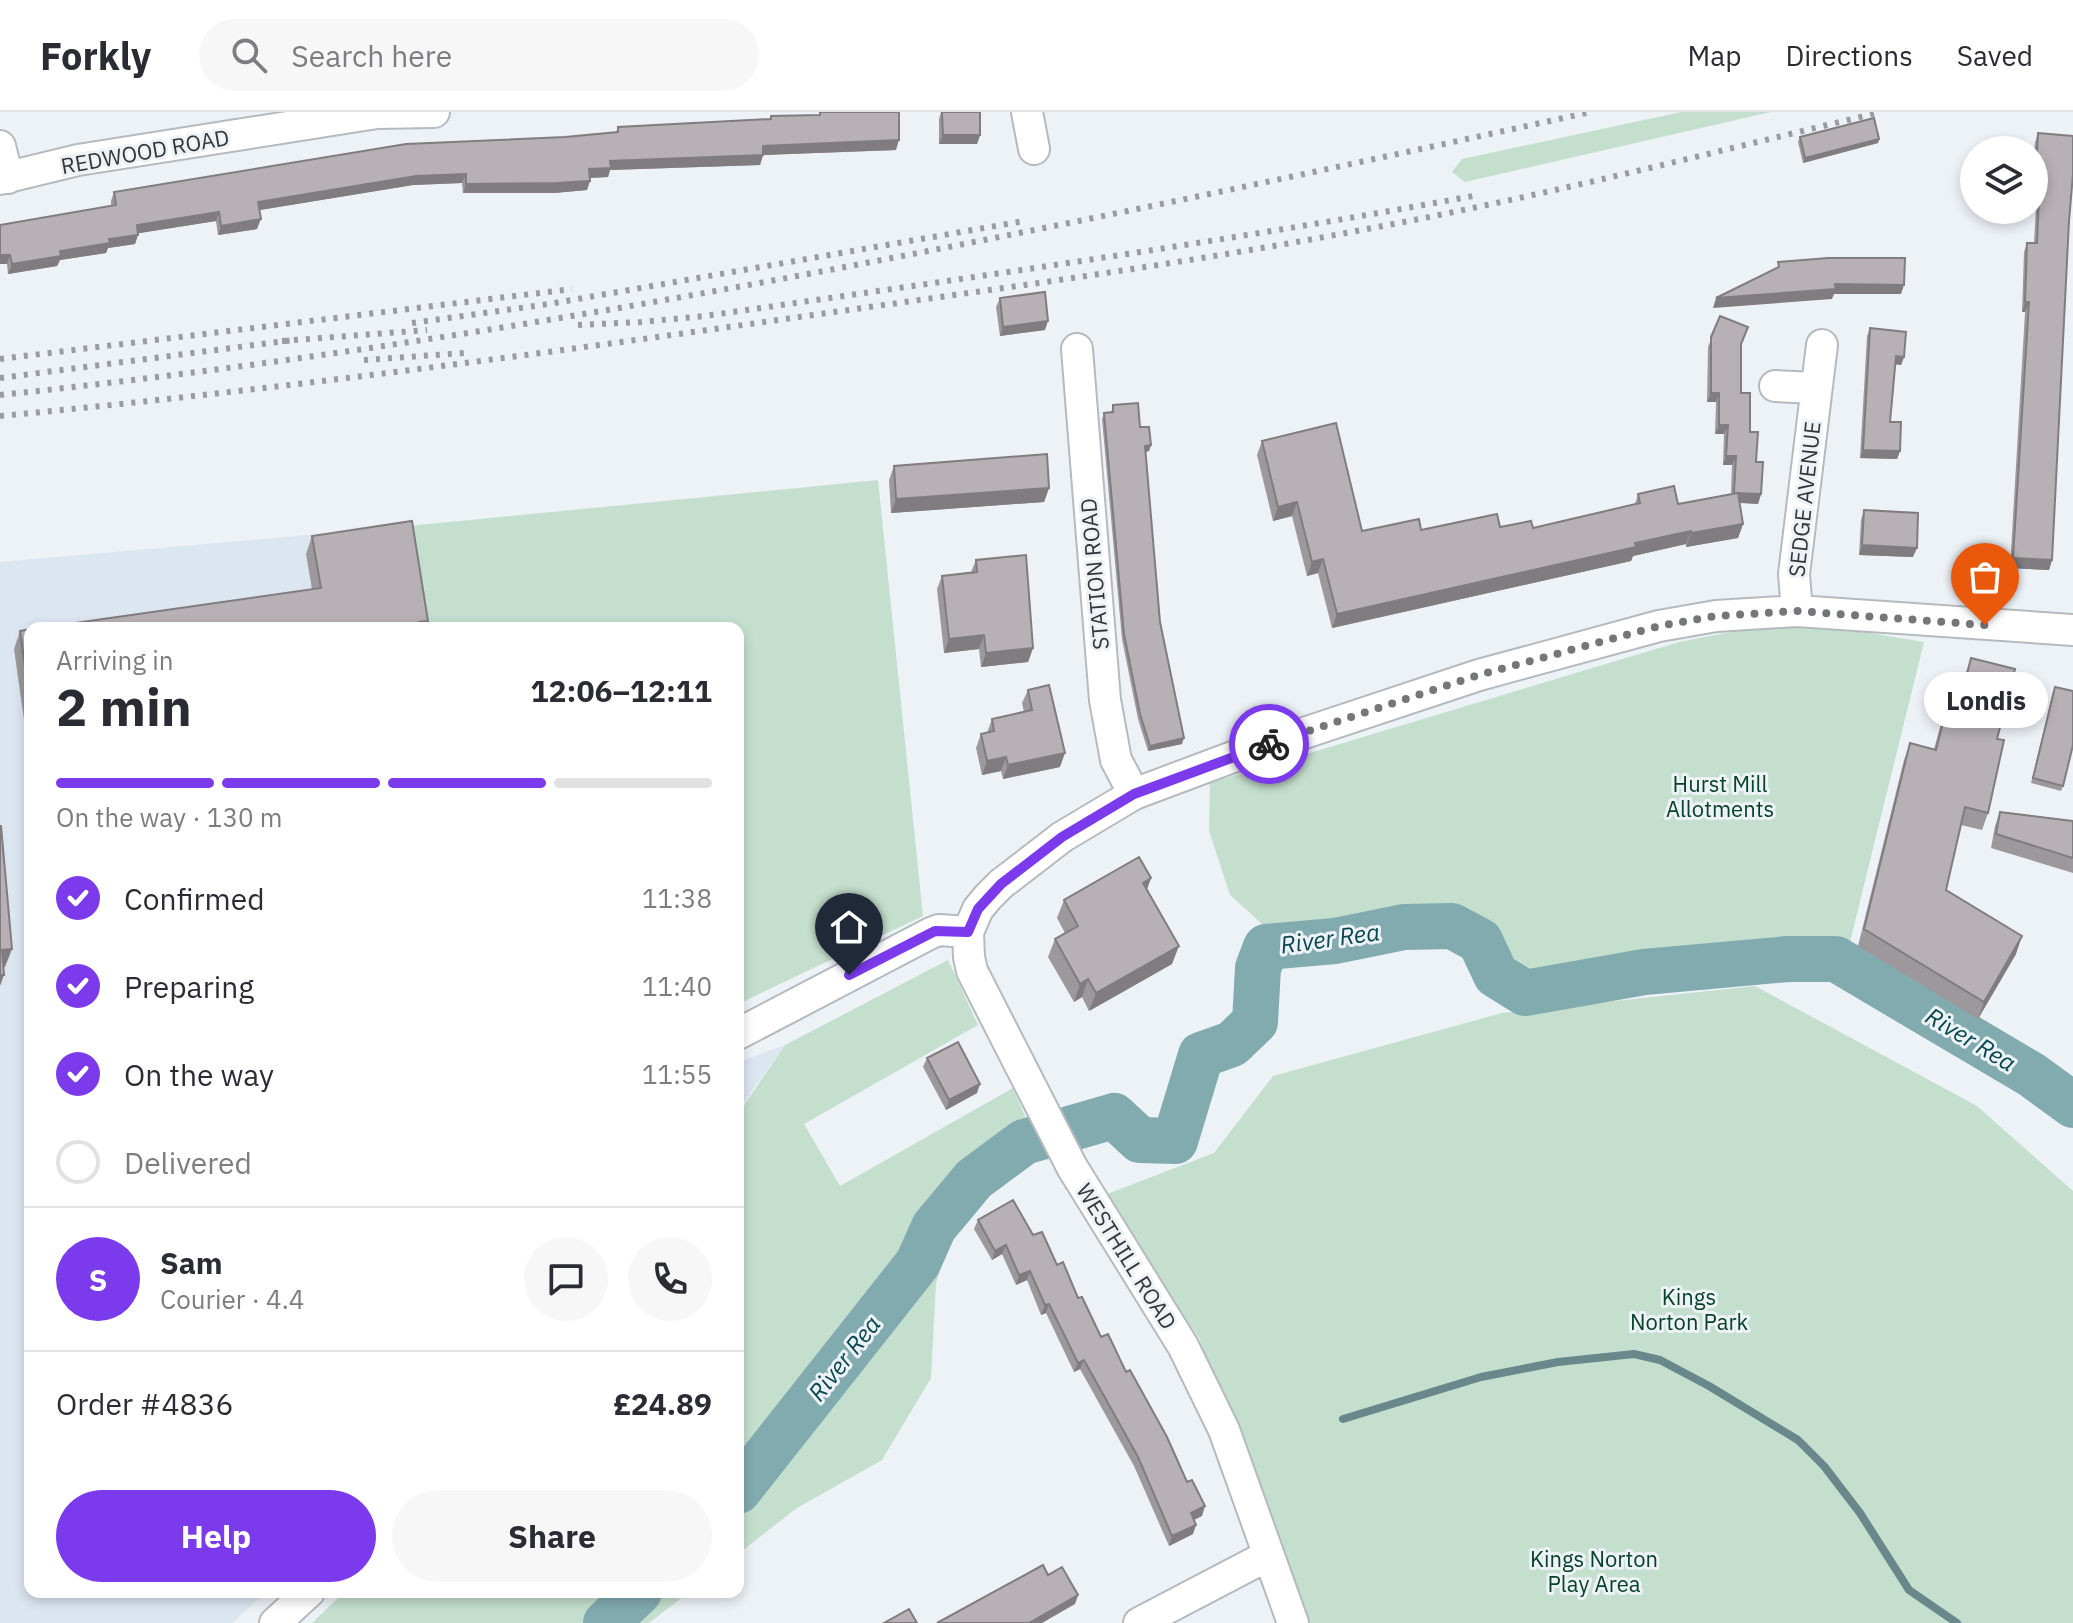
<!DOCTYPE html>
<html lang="en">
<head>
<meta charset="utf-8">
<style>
	:root { --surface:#fff; --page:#f7f7f7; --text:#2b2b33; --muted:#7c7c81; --line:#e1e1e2; --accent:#7c3aed }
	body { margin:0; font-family:"IBM Plex Sans",sans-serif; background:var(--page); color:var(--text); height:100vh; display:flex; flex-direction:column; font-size:30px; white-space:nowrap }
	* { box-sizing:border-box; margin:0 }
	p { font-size:26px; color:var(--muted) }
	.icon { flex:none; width:44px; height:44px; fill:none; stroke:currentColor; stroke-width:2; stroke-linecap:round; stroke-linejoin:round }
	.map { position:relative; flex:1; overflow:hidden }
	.details { position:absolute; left:24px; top:510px; width:720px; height:976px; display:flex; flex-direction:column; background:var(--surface); border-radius:16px; box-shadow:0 4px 12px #0003 }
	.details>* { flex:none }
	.tools { position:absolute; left:1960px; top:24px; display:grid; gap:16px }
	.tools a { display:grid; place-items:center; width:88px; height:88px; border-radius:50%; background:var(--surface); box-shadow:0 4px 12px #0003; font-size:40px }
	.pin { position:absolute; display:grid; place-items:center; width:68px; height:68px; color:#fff; margin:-82px -34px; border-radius:50% 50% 50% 0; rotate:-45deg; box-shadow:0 0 8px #0007 }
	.pin .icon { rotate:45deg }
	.courier { position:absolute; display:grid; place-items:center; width:80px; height:80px; margin:-40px; border:6px solid #7c3aed; border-radius:50%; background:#fff; color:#222; box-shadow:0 2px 10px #0007 }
	.bubble { position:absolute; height:56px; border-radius:28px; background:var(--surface); box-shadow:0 4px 12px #0003; font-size:26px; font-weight:700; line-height:56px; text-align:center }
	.summary em { font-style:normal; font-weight:700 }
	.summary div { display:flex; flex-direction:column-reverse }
	.summary { display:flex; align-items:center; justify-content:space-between; height:136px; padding:0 32px }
	h1 { font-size:52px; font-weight:700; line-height:60px }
	.bar { display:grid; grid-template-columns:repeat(4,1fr); gap:12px 8px; align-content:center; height:96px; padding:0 32px }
	.bar i { height:10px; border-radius:6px; background:var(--line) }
	.bar .on { background:var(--accent) }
	.bar p { grid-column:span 4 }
	.line { display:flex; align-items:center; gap:20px; padding:0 32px; border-top:2px solid var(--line) }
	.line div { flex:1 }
	.round { display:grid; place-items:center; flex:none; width:84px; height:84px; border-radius:42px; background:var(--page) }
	ol { padding:0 32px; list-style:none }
	li { display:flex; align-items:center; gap:24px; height:88px }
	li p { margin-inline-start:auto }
	li .icon { padding:8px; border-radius:50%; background:var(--accent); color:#fff; stroke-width:4 }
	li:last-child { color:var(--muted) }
	li i { width:44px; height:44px; border:4px solid var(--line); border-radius:50% }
	.primary-button { display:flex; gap:16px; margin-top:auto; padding:16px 32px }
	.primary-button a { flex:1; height:92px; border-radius:48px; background:var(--accent); color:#fff; font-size:32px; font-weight:700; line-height:92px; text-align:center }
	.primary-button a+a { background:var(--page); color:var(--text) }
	header { display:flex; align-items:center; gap:48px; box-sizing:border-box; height:112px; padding:0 40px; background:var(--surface); border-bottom:2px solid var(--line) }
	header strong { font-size:38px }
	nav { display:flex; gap:44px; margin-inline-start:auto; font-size:28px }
	.search { width:560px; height:72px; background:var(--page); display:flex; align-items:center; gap:20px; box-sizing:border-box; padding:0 28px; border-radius:44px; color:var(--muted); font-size:30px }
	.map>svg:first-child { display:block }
</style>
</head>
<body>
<header>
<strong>Forkly</strong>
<div class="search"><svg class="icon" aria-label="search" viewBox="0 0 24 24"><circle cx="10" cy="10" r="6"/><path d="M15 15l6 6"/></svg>Search here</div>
<nav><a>Map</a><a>Directions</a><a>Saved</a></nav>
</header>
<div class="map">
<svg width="2073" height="1511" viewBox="0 0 2073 1511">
	<rect width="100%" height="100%" fill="#edf2f7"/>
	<path fill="#dce6f1" d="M409 414 421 516H30V1480H266L232 1511H0V450Z
		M785 933 738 998V950Z"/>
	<path fill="#c5dfce" d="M1681 0H1771L1465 70 1452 60 1462 47Z
		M878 368 923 804 738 892V516H421L409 414Z
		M1793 508 1924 530 1848 838 1765 837 1523 864 1509 852 1488 823 1460 806 1431 804 1401 806 1332 819 1303 830 1273 822 1230 783 1209 719 1210 671 1679 530Z
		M948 848 978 913 804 1012 840 1074 1013 976 1040 1039 956 1109 936 1171 931 1266 882 1348 797 1396 738 1442V1002L785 933Z
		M1755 874 1977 994 2073 1079V1511H1310L1287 1459 1199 1226 1115 1106 1107 1082 1214 1041 1273 964 1502 901Z
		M344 1480H689L649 1511H312Z"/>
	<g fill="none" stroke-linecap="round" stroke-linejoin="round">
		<path stroke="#6a888c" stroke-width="8" d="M1343 1307 1481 1265 1558 1250 1634 1242 1660 1248 1709 1274 1798 1328 1824 1354 1860 1401 1909 1478 1957 1511"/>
		<path stroke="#82abb0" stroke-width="46" d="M738 1379 918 1151 934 1115 974 1067 1024 1030 1114 1004 1140 1028 1175 1029 1201 943 1232 932 1255 910 1258 856 1266 835 1335 829 1404 815 1452 814 1480 829 1496 863 1525 881 1644 860 1788 847H1836L2032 963 2073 993
			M606 1511 639 1480"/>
		<defs>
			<path id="minor" d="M1027 0 1034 37
				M0 34 8 66
				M0 67 78 48 377 1 434 0
				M1077 237 1105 588 1116 648 1134 682
				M1775 274 1816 276
				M1797 499 1794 462 1822 233
				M738 922 931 821 939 818 968 820
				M275 1511 309 1480
				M1139 1511 1267 1444
				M1293 1511 1224 1318 1183 1234 1072 1055 972 859 969 845 968 820 978 797 988 785 1001 772 1062 725 1134 682 1238 643 1479 563 1659 514 1716 504 1797 499 2073 518"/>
		</defs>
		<use href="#minor" stroke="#b5babf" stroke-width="34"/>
		<use href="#minor" stroke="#fff" stroke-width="30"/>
		<path stroke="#999ca0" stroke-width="6" stroke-dasharray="4 8" stroke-linecap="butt" d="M412 211 549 192 1024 109
			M578 213 641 210 705 204C961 167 1218 131 1473 84
			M282 229 427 218
			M0 247 572 177
			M364 248 464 241
			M0 266 293 228
			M0 283C537 227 1064 115 1591 0
			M0 304C267 279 533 243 799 205 988 178 1179 153 1367 117 1540 85 1710 41 1881 0"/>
	</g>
	<path fill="#9d989c" d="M820 0 896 38 763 43 760 53 610 58 608 65 590 66 587 78 554 81H463L462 71 413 73 259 98 257 117 218 123 216 109 138 121 135 132 108 136 106 141 60 148 57 154 8 162 7 152H0V113L111 94V89L114 80 565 25 616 20 618 15 770 7 771 4 819 3Z
		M941 0H980V23L977 32H939V7Z
		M2038 21 2069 109 2052 448 2049 458 2010 456 2025 200H2022L2024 140 2027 131H2034L2036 94H2034V43L2035 30Z
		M1800 25 1879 27 1878 31 1803 51 1798 30Z
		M1000 186 1045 218 1000 224 996 195Z
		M1720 204 1741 232V281L1750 320 1761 382 1758 392 1739 391 1743 412 1738 426 1686 435V432L1633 444 1631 449 1332 516 1318 461 1307 464 1292 404 1273 409 1257 343 1262 329 1362 419 1500 415 1533 416 1635 392 1638 382 1678 392 1731 382 1732 353H1723L1724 322H1715L1716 290H1707L1708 235Z
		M1870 216 1904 245 1901 253 1895 252 1890 310 1900 339 1897 347 1860 346 1867 224Z
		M1113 293 1140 315 1151 333 1149 339 1145 340 1160 510 1182 632 1148 639 1138 607 1122 527 1102 307 1104 301H1111Z
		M894 354 1049 376 1044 390 891 401 889 368Z
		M1864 398 1913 445 1859 443 1861 408Z
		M312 424 425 516 312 477 306 442Z
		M976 448 1033 536 1028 550 981 555 979 537 944 541 937 477 942 464 971 460Z
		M30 517V650L14 537 20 519Z
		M1971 546 1997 627 1988 701 1982 718 1961 713 1946 778 2016 842 1978 907 1858 834 1904 648 1910 631 1934 637 1942 608 1948 591 1957 593 1965 563Z
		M1028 578 1060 655 1003 667 1001 659 982 663 976 636 981 622 987 621 992 607 1024 600 1022 591Z
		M2053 580 2063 674 2061 679 2031 671Z
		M2000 700 2073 709V761L1991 736 1995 714Z
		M1151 766 1147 778 1172 852 1089 899 1082 885 1074 890 1048 845 1055 827 1065 821 1057 806 1064 788Z
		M927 946 977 981 946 998 923 955Z
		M978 1108 1033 1123 1057 1153 1101 1225 1126 1260 1202 1404 1194 1408 1193 1422 1169 1434 1134 1354 1080 1257 1074 1260 1046 1201 1041 1203 1027 1168 1016 1173 1002 1142 992 1148 974 1117Z"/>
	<path fill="#807c7f" d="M943 23H980L977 32H939Z
		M1879 27 1878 31 1803 51 1805 46Z
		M899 28 896 38 763 43 760 53 610 58 608 65 586 66 589 57 610 49 763 34Z
		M466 62 462 71 413 73 254 99 258 90 416 64Z
		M590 69 587 78 554 81H463L466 72Z
		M2034 85H2039L2036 94H2034Z
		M219 100 216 109 134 122 137 113Z
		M261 107 257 117 218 123 221 114Z
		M138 123 135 132 108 136 106 141 60 148 57 154 8 162 12 152 60 139 109 127Z
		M0 143H10L7 152H0Z
		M1835 172 1904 173 1901 182H1834L1832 187 1713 196 1716 186Z
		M2025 190H2029L2025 200H2022Z
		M1048 209 1045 218 1000 224 1003 215Z
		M1896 244 1904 245 1901 253 1893 252Z
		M1711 281H1719L1716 290H1707Z
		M1719 313H1728L1724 322H1715Z
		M1151 333 1149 339 1143 340 1145 334Z
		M1863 338 1900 339 1897 347 1860 346Z
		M1726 344H1736L1732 353H1723Z
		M1049 376 1044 390 891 401 896 387Z
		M1734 381 1761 382 1758 392 1731 390Z
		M1297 390 1292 404 1273 409 1278 395Z
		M1743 412 1738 426 1686 435 1691 421Z
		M1691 419 1686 432 1633 444 1631 449 1332 516 1337 502Z
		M1862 433 1917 436 1913 445 1859 443Z
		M2013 446 2052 448 2049 458 2010 456Z
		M1323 447 1318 461 1307 464 1312 450Z
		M428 509 425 516H417L419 510Z
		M984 523 979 537 944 541 949 527Z
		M1033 536 1028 550 981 555 986 541Z
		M1184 626 1182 632 1148 639 1150 634Z
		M1065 641 1060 655 1003 667 1008 653Z
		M1006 645 1001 659 982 663 987 649Z
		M1151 766 1144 784 1143 771Z
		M2022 824 2016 842 1978 907 1984 890Z
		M1179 834 1172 852 1089 899 1096 881Z
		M12 837 5 855H0L2 838Z
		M0 863H4L0 874Z
		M1088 867 1082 885 1074 890 1080 872Z
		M980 972 977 981 946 998 949 988Z
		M1006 1133 1002 1142 992 1148 995 1139Z
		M1030 1159 1027 1168 1016 1173 1019 1163Z
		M1049 1192 1046 1201 1041 1203 1045 1193Z
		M1084 1248 1080 1257 1074 1260 1078 1251Z
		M1205 1394 1202 1404 1187 1411 1191 1401Z
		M1196 1413 1193 1422 1169 1434 1172 1424Z
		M1078 1483 1075 1492 1042 1511H1029Z"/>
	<path fill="#b7b1b5" stroke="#807c7f" stroke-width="2" d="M820 0H899V28L763 34V43L610 49 611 56 589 57 590 69 557 71 466 72V62L416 64 258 90 261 107 221 114 219 100 137 113 138 123 109 127 110 131 60 139 61 144 12 152 10 143H0V113L116 93 114 80 406 32 565 25 618 20V15L771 7V4L820 3Z
		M942 0H980V23H943Z
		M1874 6 1879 27 1805 46 1800 25Z
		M2038 21 2073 24V62L2069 109 2052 448 2013 446 2029 190H2025L2027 131H2037L2039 85H2034V43H2037Z
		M1828 146H1905L1904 173 1835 172 1836 177 1716 186 1779 155 1778 150Z
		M1045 180 1048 209 1003 215 1000 186Z
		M1720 204 1748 215 1741 232V281H1750V320H1758L1756 350H1763L1761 382 1734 381 1736 344H1726L1728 313H1719V281H1711V225Z
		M1870 216 1906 220 1904 245 1896 244 1890 310H1901L1900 339 1863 338Z
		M1138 291 1140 315H1149L1151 333 1145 334 1160 510 1184 626 1150 634 1140 602 1124 522 1104 301 1113 300V293Z
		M1336 311 1362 419 1419 407 1421 418 1497 402 1500 415 1531 409 1533 416 1640 391 1638 382 1674 374 1678 392 1738 381 1743 412 1691 421V419L1635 431 1636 435 1337 502 1323 447 1312 450 1297 390 1278 395 1262 329Z
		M1047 342 1049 376 896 387 894 354Z
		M1864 398 1918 401 1917 436 1862 433Z
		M412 409 428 509 419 510V516H40L321 476 312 424Z
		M1026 443 1033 536 986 541 984 523 949 527 942 464 977 460 976 448Z
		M30 517V587L20 519Z
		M1971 546 2015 557 1997 627 2004 628 1988 701 1965 695 1946 778 2022 824 1984 890 1864 817 1910 631 1936 638 1948 591 1959 594Z
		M1049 573 1065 641 1008 653 1006 645 987 649 981 622 994 619 992 607 1032 598 1028 578Z
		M2055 575 2073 579V633L2063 674 2033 666Z
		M2000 700 2073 709V746L1996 722Z
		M0 714H1L12 837 2 838 4 863H0Z
		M1139 745 1151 766 1143 771 1179 834 1096 881 1088 867 1080 872 1055 827 1078 814 1064 788Z
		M958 930 980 972 949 988 927 946Z
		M1013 1088 1033 1123 1042 1120 1057 1153 1063 1150 1078 1186 1082 1185 1101 1225 1108 1222 1126 1260 1130 1258 1167 1325 1187 1370 1192 1368 1205 1394 1191 1401 1196 1413 1172 1424 1138 1345 1084 1248 1078 1251 1049 1192 1045 1193 1030 1159 1019 1163 1006 1133 995 1139 978 1108Z
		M1043 1453 1048 1463 1062 1455 1078 1483 1029 1511H937Z
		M909 1497 917 1511H884Z"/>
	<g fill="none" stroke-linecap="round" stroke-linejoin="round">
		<path stroke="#74777a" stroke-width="8" stroke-dasharray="0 14.4" d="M1269 632 1479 563 1659 514 1716 504 1797 499 1985 513"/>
		<path stroke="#7c3aed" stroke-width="10" d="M849 863 935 819 968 820 978 797 1001 772 1062 725 1134 682 1269 632"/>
	</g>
	<g text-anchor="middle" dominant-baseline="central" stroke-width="6" stroke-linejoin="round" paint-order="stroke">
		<g font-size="22" fill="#333537" stroke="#edf2f7">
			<text transform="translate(145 39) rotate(-10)">REDWOOD ROAD</text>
			<text transform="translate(1804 387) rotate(-84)">SEDGE AVENUE</text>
			<text transform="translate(1094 462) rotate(-95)">STATION ROAD</text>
			<text transform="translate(1127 1144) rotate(58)">WESTHILL ROAD</text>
		</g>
		<g font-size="22" fill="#064227" stroke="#edf2f7">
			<text x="1720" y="671">Hurst Mill<tspan x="1720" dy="25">Allotments</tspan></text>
			<text x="1689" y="1184">Kings<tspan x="1689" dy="25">Norton Park</tspan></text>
			<text x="1594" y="1446">Kings Norton<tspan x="1594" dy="25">Play Area</tspan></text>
		</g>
		<g font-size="24" font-style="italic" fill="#05474d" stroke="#edf2f7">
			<text transform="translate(1330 826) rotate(-8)">River Rea</text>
			<text transform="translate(1971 927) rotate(31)">River Rea</text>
			<text transform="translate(844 1246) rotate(-52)">River Rea</text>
		</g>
	</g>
</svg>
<div class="tools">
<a><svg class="icon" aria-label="layers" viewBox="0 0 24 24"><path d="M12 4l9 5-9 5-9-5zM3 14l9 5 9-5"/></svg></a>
</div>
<div class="pin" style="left:1985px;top:513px;background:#ea580c"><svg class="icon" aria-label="bag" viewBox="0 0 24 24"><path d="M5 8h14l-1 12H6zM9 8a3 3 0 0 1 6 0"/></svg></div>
<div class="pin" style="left:849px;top:863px;background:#1f2937"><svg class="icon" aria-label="home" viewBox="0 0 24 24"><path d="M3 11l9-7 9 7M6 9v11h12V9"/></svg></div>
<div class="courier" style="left:1269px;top:632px"><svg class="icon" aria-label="bike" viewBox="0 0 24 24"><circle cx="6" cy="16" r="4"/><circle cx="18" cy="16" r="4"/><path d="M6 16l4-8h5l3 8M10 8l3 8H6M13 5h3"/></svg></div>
<div class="bubble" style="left:1924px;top:560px;width:124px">Londis</div>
<section class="details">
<div class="summary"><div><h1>2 min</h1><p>Arriving in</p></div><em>12:06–12:11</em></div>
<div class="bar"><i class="on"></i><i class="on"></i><i class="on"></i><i></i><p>On the way · 130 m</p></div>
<ol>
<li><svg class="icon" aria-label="check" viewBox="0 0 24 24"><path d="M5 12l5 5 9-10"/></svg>Confirmed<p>11:38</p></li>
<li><svg class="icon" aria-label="check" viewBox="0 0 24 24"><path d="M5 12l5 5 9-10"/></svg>Preparing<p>11:40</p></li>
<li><svg class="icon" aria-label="check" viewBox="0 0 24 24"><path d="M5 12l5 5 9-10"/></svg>On the way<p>11:55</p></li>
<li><i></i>Delivered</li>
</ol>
<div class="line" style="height:144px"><b class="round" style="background:var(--accent);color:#fff">S</b><div><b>Sam</b><p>Courier · 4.4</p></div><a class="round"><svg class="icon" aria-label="chat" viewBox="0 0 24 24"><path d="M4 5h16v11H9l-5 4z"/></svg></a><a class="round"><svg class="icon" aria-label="phone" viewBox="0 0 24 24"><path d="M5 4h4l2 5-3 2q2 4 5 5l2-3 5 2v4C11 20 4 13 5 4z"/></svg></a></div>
<div class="line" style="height:104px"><div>Order #4836</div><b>£24.89</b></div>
<div class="primary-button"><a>Help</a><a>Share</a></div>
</section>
</div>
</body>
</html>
